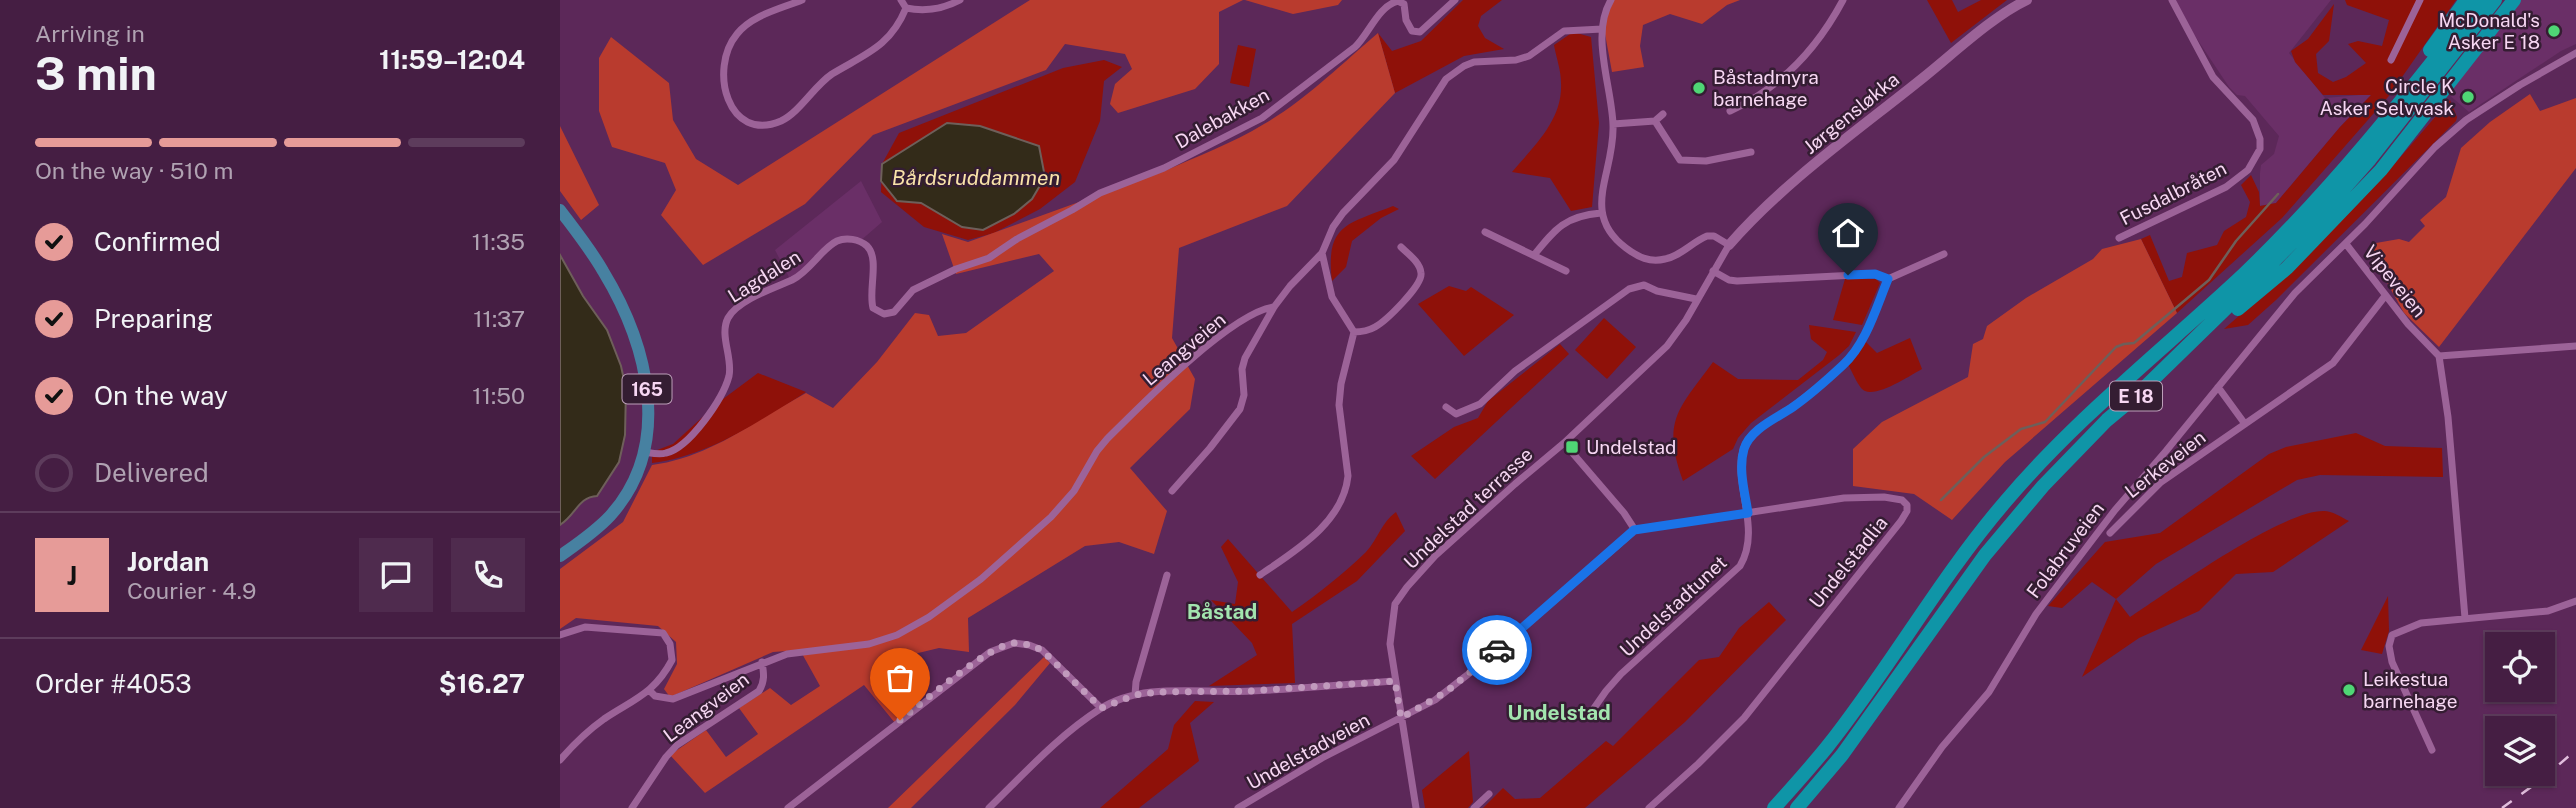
<!DOCTYPE html>
<html lang="en">
<head>
<meta charset="utf-8">
<style>
	:root { --surface:#451e43; --page:#4f2b4e; --text:#f1f3f6; --muted:#b0a2b2; --line:#5d3c5c; --accent:#e69b98 }
	body { margin:0; font-family:"Public Sans",sans-serif; background:var(--page); color:var(--text); height:100vh; display:flex; flex-direction:column; font-size:26px; white-space:nowrap }
	* { box-sizing:border-box; margin:0 }
	p { font-size:23px; color:var(--muted) }
	.icon { flex:none; width:38px; height:38px; fill:none; stroke:currentColor; stroke-width:2; stroke-linecap:round; stroke-linejoin:round }
	.map { position:relative; flex:1; overflow:hidden }
	.panel { display:flex; flex-direction:column; background:var(--surface); width:560px }
	.panel>* { flex:none }
	.buttons { position:absolute; left:1925px; top:632px; display:grid; gap:14px }
	.buttons a { display:grid; place-items:center; width:70px; height:70px; border-radius:0px; background:var(--surface); box-shadow:0 2px 5px #0004,0 0 0 2px var(--line); font-size:35px }
	.pin { position:absolute; display:grid; place-items:center; width:60px; height:60px; color:#fff; margin:-72px -30px; border-radius:50% 50% 50% 0; rotate:-45deg; box-shadow:0 0 7px #0007 }
	.pin .icon { rotate:45deg }
	.courier { position:absolute; display:grid; place-items:center; width:70px; height:70px; margin:-35px; border:5px solid #1a73e8; border-radius:50%; background:#fff; color:#222; box-shadow:0 2px 9px #0007 }
	.headline em { font-style:normal; font-weight:700 }
	.headline div { display:flex; flex-direction:column-reverse }
	.headline { display:flex; align-items:center; justify-content:space-between; height:119px; padding:0 35px }
	h1 { font-size:46px; font-weight:700; line-height:52px }
	.bar { display:grid; grid-template-columns:repeat(4,1fr); gap:10px 7px; align-content:center; height:84px; padding:0 35px }
	.bar i { height:9px; border-radius:5px; background:var(--line) }
	.bar .selected { background:var(--accent) }
	.bar p { grid-column:span 4 }
	.line { display:flex; align-items:center; gap:18px; padding:0 35px; border-top:2px solid var(--line) }
	.line div { flex:1 }
	.round { display:grid; place-items:center; flex:none; width:74px; height:74px; border-radius:0px; background:var(--page) }
	ol { padding:0 35px; list-style:none }
	li { display:flex; align-items:center; gap:21px; height:77px }
	li p { margin-inline-start:auto }
	li .icon { padding:7px; border-radius:50%; background:var(--accent); color:#111; stroke-width:4 }
	li:last-child { color:var(--muted) }
	li i { width:38px; height:38px; border:4px solid var(--line); border-radius:50% }
	main { display:flex; flex:1; min-height:0 }
	.map>svg:first-child { display:block }
</style>
</head>
<body>
<main>
<section class="panel">
<div class="headline"><div><h1>3 min</h1><p>Arriving in</p></div><em>11:59–12:04</em></div>
<div class="bar"><i class="selected"></i><i class="selected"></i><i class="selected"></i><i></i><p>On the way · 510 m</p></div>
<ol>
<li><svg class="icon" aria-label="check" viewBox="0 0 24 24"><path d="M5 12l5 5 9-10"/></svg>Confirmed<p>11:35</p></li>
<li><svg class="icon" aria-label="check" viewBox="0 0 24 24"><path d="M5 12l5 5 9-10"/></svg>Preparing<p>11:37</p></li>
<li><svg class="icon" aria-label="check" viewBox="0 0 24 24"><path d="M5 12l5 5 9-10"/></svg>On the way<p>11:50</p></li>
<li><i></i>Delivered</li>
</ol>
<div class="line" style="height:126px"><b class="round" style="background:var(--accent);color:#111">J</b><div><b>Jordan</b><p>Courier · 4.9</p></div><a class="round"><svg class="icon" aria-label="chat" viewBox="0 0 24 24"><path d="M4 5h16v11H9l-5 4z"/></svg></a><a class="round"><svg class="icon" aria-label="phone" viewBox="0 0 24 24"><path d="M5 4h4l2 5-3 2q2 4 5 5l2-3 5 2v4C11 20 4 13 5 4z"/></svg></a></div>
<div class="line" style="height:91px"><div>Order #4053</div><b>$16.27</b></div>
</section>
<div class="map">
<svg width="2016" height="808" viewBox="0 0 2016 808">
	<rect width="100%" height="100%" fill="#5c2859"/>
	<path fill="#6a2f67" d="M1611 0H1771L1729 53 1765 98 1812 94 1780 127 1716 203 1700 206V173L1701 165 1714 154 1719 136 1685 96 1677 95 1669 87Z
		M1958 0H2016V44L2001 51 1909 112 1887 93Z
		M301 181 322 222 299 242H275L230 279 215 250Z"/>
	<path fill="#8f1109" d="M903 0H942L921 16 918 26 925 38 944 49 904 56 835 93 818 33 832 51 861 41Z
		M1367 0H1392L1398 12 1421 0H1447L1391 43Z
		M1785 0H1896L1828 97 1722 218 1617 313 1581 239 1590 235 1609 281 1622 277 1627 253 1657 245 1664 231 1686 217 1690 202 1681 185 1691 175 1699 192 1700 206 1716 203 1780 127 1811 95H1763L1735 62 1731 51 1748 39 1774 4 1769 41 1756 54 1758 73 1773 82 1786 77 1806 63 1788 44 1798 41 1822 46 1829 20 1787 5Z
		M1013 32 1031 37 1039 123 1032 207 1011 211 990 178 952 172C974 146 1003 120 1001 83 1001 70 996 57 994 45Z
		M678 45 696 49 689 87 670 83Z
		M544 60 562 67 544 81 540 121 515 182 480 209 434 233 408 240 364 227 321 192 322 164 339 133 503 68Z
		M1890 100 1897 117 1896 121 1716 300 1688 325 1664 329C1724 277 1785 221 1837 161 1855 141 1872 120 1890 100Z
		M833 206 839 209 821 218 792 241 786 267 772 281C765 224 788 224 833 206Z
		M1285 279H1316L1320 283 1302 325 1273 320Z
		M889 286 906 291 911 287 954 315 904 356 858 304Z
		M1044 318 1076 347 1047 379 1015 350Z
		M1249 325 1296 332 1289 346 1278 356 1191 423 1178 438 1173 449 1123 481C1101 420 1119 409 1153 362L1178 379 1238 380 1263 360 1267 352 1251 339Z
		M1350 338 1362 369C1351 375 1318 397 1305 391 1298 388 1292 370 1287 363L1305 341 1317 353Z
		M1000 344 1009 354 875 479 851 456 894 427 918 418 928 401Z
		M198 373 246 392C201 422 145 457 92 463V452L113 444 159 402Z
		M1796 433 1825 446 1882 448 1883 477 1760 475 1737 480 1596 564 1556 599 1570 617C1608 592 1722 510 1764 511 1772 511 1781 517 1789 521L1713 572 1676 574 1639 611 1579 638 1522 677 1556 599 1532 582 1502 608 1488 606 1545 542 1600 533 1709 454 1726 447Z
		M836 512 845 531 797 581 732 624 735 683 649 686 697 655 692 643 651 600 675 604 678 582 661 547 668 539 732 612C758 594 783 574 806 552 818 539 821 523 836 512Z
		M1828 596 1829 631 1822 654 1801 650Z
		M1209 602 1226 620 1125 722 1025 808H923L943 788 955 799 980 798 1046 741 1053 746 1139 660 1159 657 1179 628Z
		M635 701 654 702 630 723 639 761 579 808H540L608 749 614 725Z
		M909 751 913 802 908 808H865L862 790Z"/>
	<path fill="#b93b2e" d="M470 0H683L659 12V64L635 89 558 113 550 104 555 84 572 69 565 54 505 44 486 70 313 135 245 204 143 265 101 215 116 190 105 163 52 147 39 111V58L51 37 109 83 113 120 136 159 178 185Z
		M685 0H782L778 5 733 14Z
		M1054 0H1180L1167 5 1142 24 1110 14 1083 25 1080 46 1084 67 1052 72 1043 23Z
		M818 33 835 93 727 206 619 248 612 338 635 379 630 409 570 468 607 511 594 554 559 542 525 546 408 618 409 652 379 648 354 654 349 688 361 701 335 723 304 685 145 793 110 755 146 730 166 757 198 734 179 708 210 688 231 705 260 686 240 650 213 652 110 697 104 689 117 664 116 642 98 626 16 618 0 629V569L63 522 92 465C148 458 198 420 246 393L273 408 317 362 355 313 369 315 378 336 406 333 494 271 479 254 396 274 382 234 408 242 602 172C636 157 673 143 704 124 743 102 784 62 818 33Z
		M1970 94 1980 111 2016 98V168L1879 347 1844 313 1811 254 1816 243 1839 239 1849 242 1865 226 1860 220 1886 197 1901 148 1930 122Z
		M0 126 39 205 21 220 0 191Z
		M1581 239 1617 313 1445 462 1392 520 1354 494 1293 486V449L1322 422 1408 377 1413 344 1423 339 1427 326 1466 298 1533 259 1542 249Z
		M484 657 490 663 455 705 351 808H328Z"/>
	<path fill="#332b19" stroke="#6e5f5a" stroke-width="2" d="M387 123 420 126 479 146 485 177 472 199 454 214 423 230 402 227 361 203 337 201 321 181 322 164Z
		M0 255 23 296 47 330 61 366 66 389 65 435 59 462 37 496C18 497 16 515 0 525Z"/>
	<g fill="none" stroke-linecap="round" stroke-linejoin="round">
		<path stroke="#6e5f5a" stroke-width="2.5" d="M1381 500 1424 457 1461 429 1485 422 1556 347 1564 344 1574 343 1649 280 1676 241 1718 194"/>
		<path stroke="#9c6398" stroke-width="7" d="M242 0C220 9 192 15 177 34 148 69 168 144 221 121 240 112 254 86 272 74 305 54 330 47 346 8L341 0
			M346 8C365 12 383 9 400 0
			M1831 60 1860 0
			M1170 111C1220 88 1257 49 1283 0
			M1095 121 1103 114
			M1053 124 1095 121 1120 160 1146 161 1191 152
			M925 232 1006 271
			M1559 238 1666 187 1688 170 1700 149V139L1693 120 1653 77 1612 0
			M1786 244 1848 324 1879 356 1888 417 1905 618
			M974 255C995 229 1005 216 1041 213
			M1153 271 1169 280 1177 281 1315 274 1328 279
			M794 332C802 332 808 331 815 327 826 321 863 285 861 273 860 262 848 254 841 247
			M1879 356 2016 346
			M1658 387 1685 424
			M886 407 896 414 920 404 955 371 1069 289 1084 285 1097 291 1136 299
			M85 452C91 453 99 455 106 453 129 448 163 399 169 376 173 358 159 335 168 318 178 300 214 288 232 280 250 271 262 248 277 241 286 237 299 239 307 246 320 259 308 290 313 308L324 314 334 312 353 290 396 269 429 258 457 239 512 210 540 193 604 168 702 118 795 47C809 34 818 6 838 1L844 4 846 20 852 31 860 32 895 0
			M612 491 650 448 680 409 684 395 682 369 685 358 714 307 730 286 762 253 773 227 783 213 834 160 886 79 904 66 914 62 956 60 969 56 1004 31 1042 29
			M1075 530 1284 498 1324 497 1342 500 1347 505V511L1341 521 1184 718 1138 764 1089 808
			M1550 533 1601 482 1773 363 1825 296
			M700 575C735 551 783 523 788 476L779 405 781 384 794 332 772 297 762 253
			M0 635 25 627 103 633 110 644 112 660C94 694 74 699 44 719 27 731 13 745 0 760
			M90 691 95 696 113 699 227 654 309 644 337 635 369 617 421 579 491 517 514 491 537 451 547 439C579 407 672 312 714 307
			M575 695 576 682 607 575
			M1032 711 1046 691 1061 674 1180 566C1203 527 1170 480 1185 445 1194 427 1219 417 1235 405 1251 393 1269 379 1284 364 1306 343 1317 308 1328 279L1384 254
			M1872 750 1832 662 1829 646 1832 635 1861 623 1988 611 2016 601
			M72 808 106 757 117 745 199 691C205 681 204 674 202 662
			M228 808 430 652 454 643 469 645 482 650 541 708
			M429 808C464 774 499 735 540 709 583 681 643 694 691 691 739 689 787 684 835 681
			M678 808 762 758 875 700 920 665 1075 530 1064 513 1004 443
			M856 808 830 644 835 604 847 587 875 556 955 484 1004 443 1107 346 1126 320 1169 245 1154 236H1147C1132 242 1121 256 1105 259 1090 263 1078 257 1066 248 1019 213 1055 173 1053 125 1052 87 1030 35 1051 0
			M914 808 929 794
			M1339 808 1382 747 1429 692 1476 614 1555 510 1606 451 1735 293 1805 224 1875 147 1906 120 1960 85 2016 53"/>
		<path stroke="#9c6398" stroke-width="10" d="M1169 245C1225 181 1297 131 1364 77 1394 53 1433 16 1467 0"/>
		<path stroke="#4781a1" stroke-width="12" d="M0 210C15 230 31 250 43 271 88 345 114 445 50 516 35 532 17 544 0 556"/>
		<path stroke="#0f95a7" stroke-width="14" d="M1870 50 1906 0
			M1678 309 1727 268 1821 170 1954 0
			M1214 808C1232 788 1250 768 1267 747 1330 668 1379 579 1445 502 1516 418 1604 349 1684 274 1771 191 1847 95 1921 0
			M1237 808 1282 755 1425 555 1483 486 1547 420 1577 395 1694 281 1771 203 1810 159 1935 0"/>
		<path stroke="#e1bedd" stroke-width="2.5" stroke-dasharray="12 12" stroke-linecap="butt" d="M1942 808 1982 779 2016 750"/>
	</g>
	<g fill="none" stroke-linecap="round" stroke-linejoin="round">
		<path stroke="#c19abd" stroke-width="7" stroke-dasharray="0 12.6" d="M340 720C363 703 429 644 455 643 465 643 473 646 482 650L541 708 575 695 598 692 691 691 835 681 841 718 886 692 937 650"/>
		<path stroke="#1a73e8" stroke-width="9" d="M937 650 1074 530 1188 513C1185 493 1178 469 1184 449 1190 429 1217 418 1233 407 1250 395 1268 379 1283 365 1306 344 1316 308 1328 279L1315 274 1288 275"/>
	</g>
	<g fill="#4fd675" stroke="#341d32" stroke-width="2.5">
		<circle cx="1994" cy="31" r="7"/>
		<circle cx="1139" cy="88" r="7"/>
		<circle cx="1908" cy="97" r="7"/>
		<rect x="1005" y="440" width="14" height="14" rx="3.5"/>
		<circle cx="1789" cy="690" r="7"/>
	</g>
	<g text-anchor="middle" dominant-baseline="central" stroke-width="5" stroke-linejoin="round" paint-order="stroke">
		<g fill="#341d32" stroke="#bc9fb9" stroke-width="2">
			<rect x="62.5" y="374.5" width="49" height="29" rx="5"/>
			<rect x="1550" y="381.5" width="52" height="29" rx="5"/>
		</g>
		<g font-size="18" font-weight="bold" fill="#f7d7f3">
			<text x="87" y="389">165</text>
			<text x="1576" y="396">E 18</text>
		</g>
		<g font-size="19" fill="#f7d7f3" stroke="#341d32" text-anchor="start">
			<text x="1980" y="20" text-anchor="end">McDonald's<tspan x="1980" dy="22">Asker E 18</tspan></text>
			<text x="1153" y="77">Båstadmyra<tspan x="1153" dy="22">barnehage</tspan></text>
			<text x="1894" y="86" text-anchor="end">Circle K<tspan x="1894" dy="22">Asker Selvvask</tspan></text>
			<text x="1026" y="447">Undelstad</text>
			<text x="1803" y="679">Leikestua<tspan x="1803" dy="22">barnehage</tspan></text>
		</g>
		<g font-size="19" fill="#f7d7f3" stroke="#341d32">
			<text transform="translate(1291 113) rotate(-39)">Jørgensløkka</text>
			<text transform="translate(662 118) rotate(-29)">Dalebakken</text>
			<text transform="translate(1613 193) rotate(-27)">Fusdalbråten</text>
			<text transform="translate(204 276) rotate(-32)">Lagdalen</text>
			<text transform="translate(1835 281) rotate(51)">Vipeveien</text>
			<text transform="translate(624 349) rotate(-40)">Leangveien</text>
			<text transform="translate(1605 464) rotate(-38)">Lerkeveien</text>
			<text transform="translate(908 508) rotate(-43)">Undelstad terrasse</text>
			<text transform="translate(1505 550) rotate(-53)">Folabruveien</text>
			<text transform="translate(1288 562) rotate(-51)">Undelstadlia</text>
			<text transform="translate(1113 606) rotate(-43)">Undelstadtunet</text>
			<text transform="translate(146 707) rotate(-37)">Leangveien</text>
			<text transform="translate(748 751) rotate(-29)">Undelstadveien</text>
		</g>
		<g font-size="21" font-style="italic" fill="#f9e3a9" stroke="#341d32">
			<text x="416" y="177">Bårdsruddammen</text>
		</g>
		<g font-size="21" font-weight="bold" fill="#a3e5af" stroke="#341d32">
			<text x="662" y="611">Båstad</text>
			<text x="999" y="712">Undelstad</text>
		</g>
	</g>
</svg>
<div class="buttons">
<a><svg class="icon" aria-label="locate" viewBox="0 0 24 24"><circle cx="12" cy="12" r="6"/><path d="M12 2v4M12 18v4M2 12h4M18 12h4"/></svg></a>
<a><svg class="icon" aria-label="layers" viewBox="0 0 24 24"><path d="M12 4l9 5-9 5-9-5zM3 14l9 5 9-5"/></svg></a>
</div>
<div class="pin" style="left:340px;top:720px;background:#ea580c"><svg class="icon" aria-label="bag" viewBox="0 0 24 24"><path d="M5 8h14l-1 12H6zM9 8a3 3 0 0 1 6 0"/></svg></div>
<div class="pin" style="left:1288px;top:275px;background:#1f2937"><svg class="icon" aria-label="home" viewBox="0 0 24 24"><path d="M3 11l9-7 9 7M6 9v11h12V9"/></svg></div>
<div class="courier" style="left:937px;top:650px"><svg class="icon" aria-label="car" viewBox="0 0 24 24"><path d="M5 17H2v-5l4-1 3-4h7l3 4 3 1v5h-3M9 17h6M6 11h13"/><circle cx="7" cy="17" r="2"/><circle cx="17" cy="17" r="2"/></svg></div>
</div>
</main>
</body>
</html>
